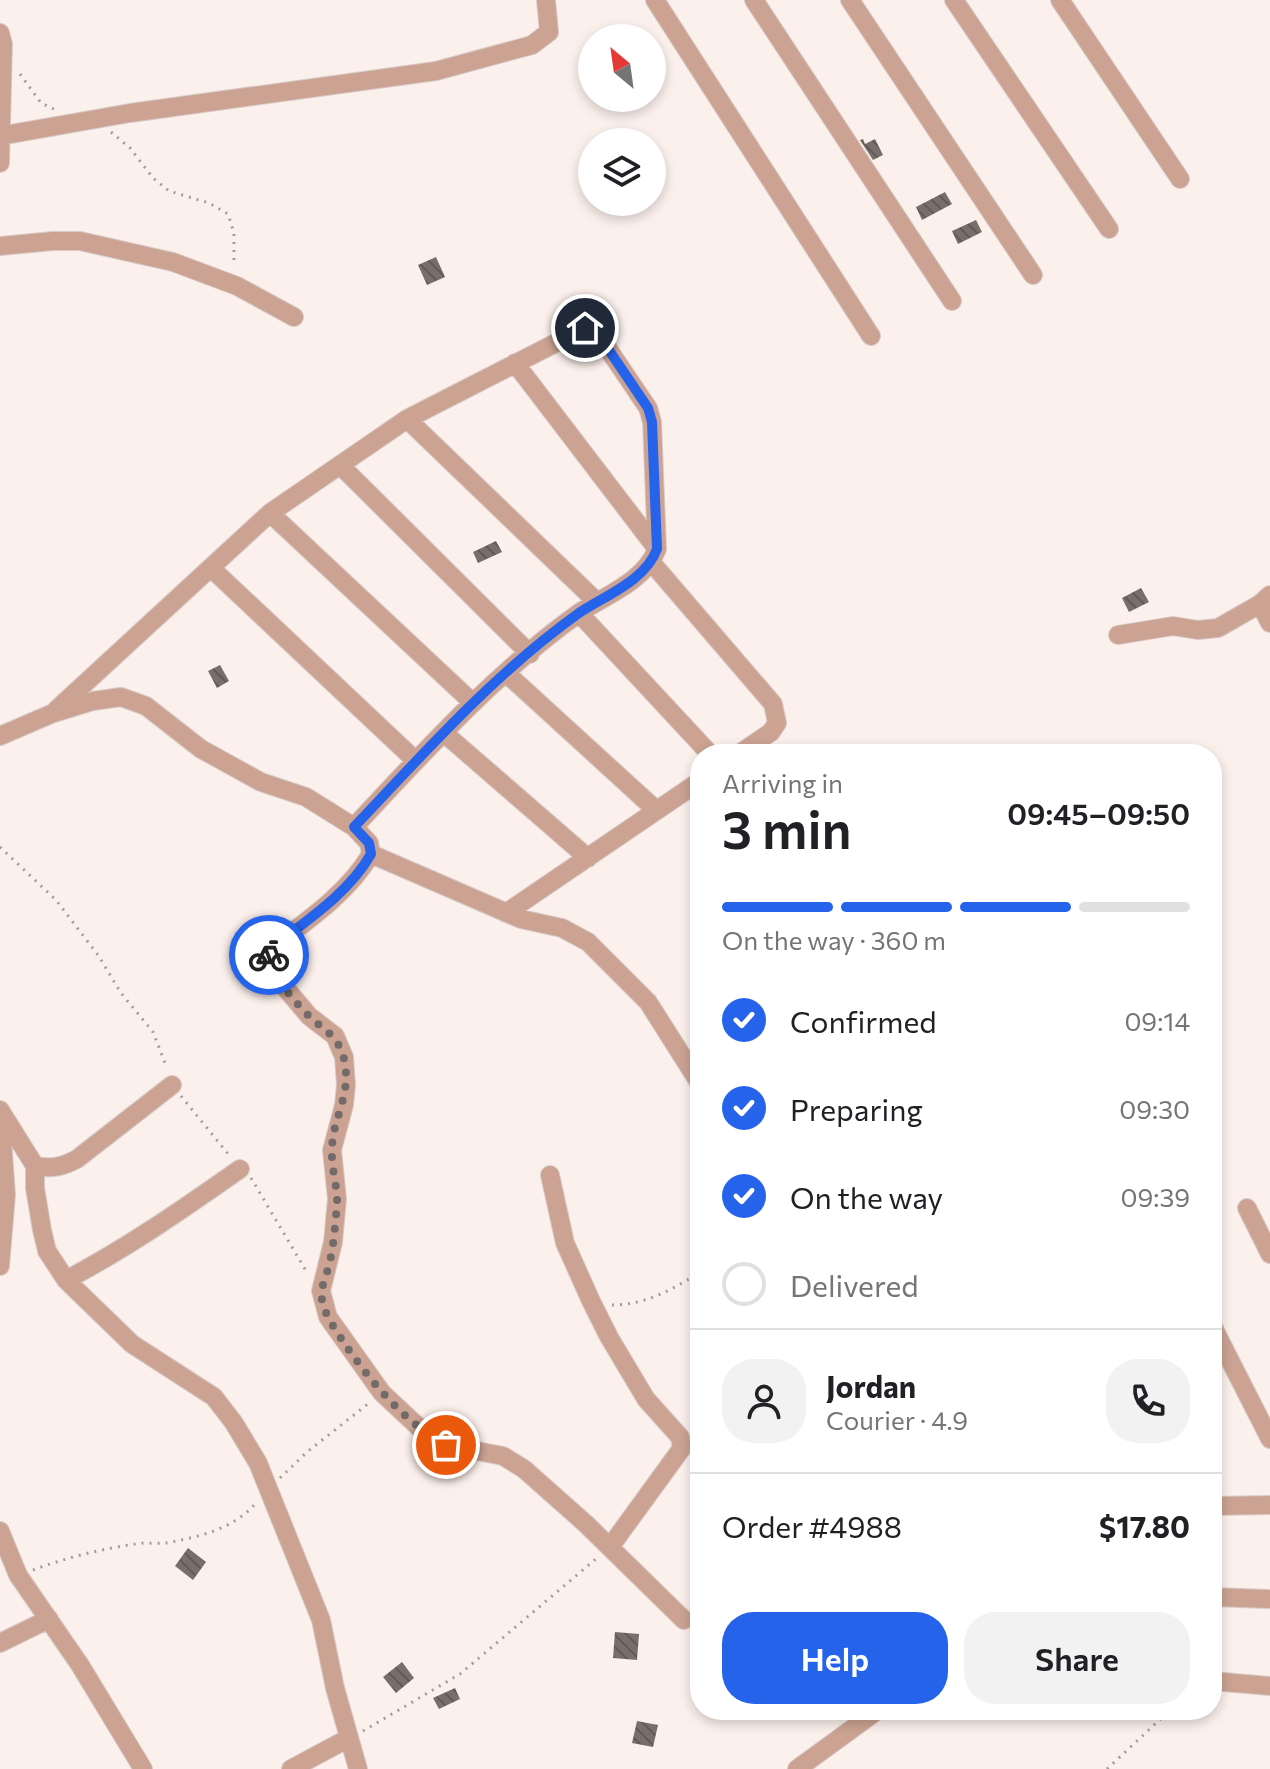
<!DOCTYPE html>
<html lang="en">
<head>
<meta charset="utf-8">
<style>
	:root { --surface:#fff; --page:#f2f2f2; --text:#202124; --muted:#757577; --line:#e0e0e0; --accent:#2563eb }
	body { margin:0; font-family:Commissioner,sans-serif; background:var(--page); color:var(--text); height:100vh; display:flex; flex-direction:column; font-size:30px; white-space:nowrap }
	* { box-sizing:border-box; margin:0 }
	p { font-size:26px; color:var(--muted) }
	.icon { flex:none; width:44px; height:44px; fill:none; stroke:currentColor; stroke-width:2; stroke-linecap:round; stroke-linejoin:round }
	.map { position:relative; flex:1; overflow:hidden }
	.side { position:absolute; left:690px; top:744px; width:532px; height:976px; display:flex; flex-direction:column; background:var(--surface); border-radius:32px; box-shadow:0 4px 12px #0003 }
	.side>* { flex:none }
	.needle { width:52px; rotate:331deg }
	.controls { position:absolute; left:578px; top:24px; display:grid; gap:16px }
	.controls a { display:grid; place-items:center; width:88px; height:88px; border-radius:50%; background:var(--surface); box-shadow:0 4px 12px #0003; font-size:40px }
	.pin { position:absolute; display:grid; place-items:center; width:68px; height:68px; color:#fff; margin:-34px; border:4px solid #fff; border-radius:50%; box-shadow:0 2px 8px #0007 }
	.courier { position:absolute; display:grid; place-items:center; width:80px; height:80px; margin:-40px; border:6px solid #2563eb; border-radius:50%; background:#fff; color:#222; box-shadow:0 2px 10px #0007 }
	.overview em { font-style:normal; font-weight:600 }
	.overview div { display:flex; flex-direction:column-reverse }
	.overview { display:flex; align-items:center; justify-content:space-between; height:136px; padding:0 32px }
	h1 { font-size:52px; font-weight:600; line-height:60px }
	.bar { display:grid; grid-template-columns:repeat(4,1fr); gap:12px 8px; align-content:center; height:96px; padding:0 32px }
	.bar i { height:10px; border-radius:6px; background:var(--line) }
	.bar .active { background:var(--accent) }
	.bar p { grid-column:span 4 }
	.line { display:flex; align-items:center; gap:20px; padding:0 32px; border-top:2px solid var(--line) }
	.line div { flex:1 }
	.round { display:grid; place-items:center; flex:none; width:84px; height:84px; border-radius:32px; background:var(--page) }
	ol { padding:0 32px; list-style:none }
	li { display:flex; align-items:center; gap:24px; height:88px }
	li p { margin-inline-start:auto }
	li .icon { padding:8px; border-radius:50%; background:var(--accent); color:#fff; stroke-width:4 }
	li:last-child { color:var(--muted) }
	li i { width:44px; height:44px; border:4px solid var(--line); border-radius:50% }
	.cta { display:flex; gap:16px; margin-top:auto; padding:16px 32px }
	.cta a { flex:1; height:92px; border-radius:32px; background:var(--accent); color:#fff; font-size:32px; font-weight:600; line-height:92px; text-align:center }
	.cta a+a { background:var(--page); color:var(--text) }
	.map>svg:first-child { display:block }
</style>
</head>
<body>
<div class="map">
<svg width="1270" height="1769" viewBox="0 0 1270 1769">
	<defs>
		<pattern id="building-back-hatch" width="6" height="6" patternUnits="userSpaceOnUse" patternTransform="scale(2)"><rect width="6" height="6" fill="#786e6a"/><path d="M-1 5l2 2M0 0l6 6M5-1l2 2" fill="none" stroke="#625a57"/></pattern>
	</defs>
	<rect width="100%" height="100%" fill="#fcf0ec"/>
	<path fill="url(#building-back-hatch)" d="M863 139 865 144 875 139 883 155 873 160 860 140Z
		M945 192 952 204 922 220 916 207Z
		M976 220 982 232 958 244 952 231Z
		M436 257 445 277 427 285 418 265Z
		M496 541 502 552 478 563 473 552Z
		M1141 588 1149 602 1129 612 1122 598Z
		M220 665 229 681 217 688 208 671Z
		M188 1548 206 1562 193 1580 175 1566Z
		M615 1632 639 1634 637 1660 613 1658Z
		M402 1662 414 1678 396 1693 383 1677Z
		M455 1688 460 1699 439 1709 433 1698Z
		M637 1721 658 1725 653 1747 632 1743Z"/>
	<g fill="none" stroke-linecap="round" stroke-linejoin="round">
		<defs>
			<path id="minor" d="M655 0 871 336
				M754 0 952 301
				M850 0 1033 275
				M954 0 1109 229
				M1060 0 1180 179
				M0 33 3 44 0 163
				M0 136 130 113 436 71 532 45 549 32 546 0
				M0 246 53 241H80L173 262 237 286 294 317
				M515 363 657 549
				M407 419 597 602
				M340 465 530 654
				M270 513 473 703
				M652 563 773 704 777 723 771 732 739 754
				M211 568 416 761
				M1260 604 1270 623
				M579 613 710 754
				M1118 635 1173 626 1198 630 1218 628 1260 604 1270 595
				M507 674 656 810
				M56 710 270 513 407 419 585 328 596 331 648 408 652 422 657 549C645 581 606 595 579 613 495 673 424 752 354 827
				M444 733 588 858
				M0 736 51 714 93 701 121 697 146 706 201 749 261 782 306 797 354 827 369 843 371 854C348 893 307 921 271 948L269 955 272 967 283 985 309 1016 335 1036 344 1057 346 1085 344 1105 332 1150 337 1199 333 1242 321 1291 328 1317 382 1393 425 1433 446 1445 503 1456 524 1469 586 1524 684 1620
				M371 854 521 919 562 928 588 942 648 1002 700 1084
				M506 913 700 781
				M0 1110 35 1166V1188L42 1230 47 1251 66 1280 132 1344 214 1397 234 1423 258 1463 321 1620 335 1688 358 1769
				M35 1166C52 1169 62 1167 77 1159L172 1085
				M550 1175 565 1243 591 1301 609 1337 646 1399 680 1437 682 1448 610 1547
				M1247 1208 1270 1254
				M0 1266 6 1195 0 1111
				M66 1280C127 1248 183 1209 240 1169
				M1212 1325 1270 1439
				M1212 1506 1270 1505
				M0 1531 18 1575 80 1665 143 1769
				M1212 1597 1268 1599
				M0 1643 49 1619
				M1212 1681 1270 1686
				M291 1769 349 1738
				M797 1769 878 1710"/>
		</defs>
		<use href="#minor" stroke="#d6cbc8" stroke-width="20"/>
		<path stroke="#a59c99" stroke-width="3" stroke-dasharray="2 6" stroke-linecap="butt" d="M20 74 41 103 56 110
			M111 132 130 148 153 178 169 191 209 203 228 214 234 233V266
			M0 847 56 900 98 955 121 993 153 1032 167 1068
			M181 1096 229 1155
			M251 1178 308 1274
			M612 1305C645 1305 672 1290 700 1272
			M280 1478 307 1452 369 1403
			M33 1570C65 1558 101 1549 135 1544 145 1542 156 1544 166 1543 199 1537 233 1529 255 1504
			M363 1731 460 1674 597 1558
			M1107 1769 1170 1710"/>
		<use href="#minor" stroke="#cca393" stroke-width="18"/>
	</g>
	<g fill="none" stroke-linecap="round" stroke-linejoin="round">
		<path stroke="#726b69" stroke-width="8" stroke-dasharray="0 14.4" d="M269 955C274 978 292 999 308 1015 322 1029 337 1035 343 1055 354 1093 332 1117 332 1150 331 1169 338 1187 337 1205 335 1225 334 1245 329 1265 326 1277 320 1288 322 1300 325 1316 336 1330 344 1343 372 1383 403 1421 446 1445"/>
		<path stroke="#2563eb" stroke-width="10" d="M269 955 271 948C306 921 349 893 371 854L369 843 354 827C425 752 495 673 579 613 606 595 645 581 657 549L652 422 648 408 596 331 585 328"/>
	</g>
</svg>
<div class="controls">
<a><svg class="needle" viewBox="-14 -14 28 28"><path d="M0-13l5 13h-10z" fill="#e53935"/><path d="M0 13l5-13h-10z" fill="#757577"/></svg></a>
<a><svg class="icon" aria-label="layers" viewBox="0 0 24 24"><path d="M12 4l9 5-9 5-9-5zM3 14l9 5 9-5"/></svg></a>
</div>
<div class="pin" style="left:446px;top:1445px;background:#ea580c"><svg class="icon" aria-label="bag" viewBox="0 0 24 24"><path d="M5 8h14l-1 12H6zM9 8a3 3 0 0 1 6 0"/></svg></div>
<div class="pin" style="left:585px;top:328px;background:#1f2937"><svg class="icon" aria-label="home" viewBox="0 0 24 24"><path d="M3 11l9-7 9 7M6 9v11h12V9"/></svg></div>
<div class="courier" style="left:269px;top:955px"><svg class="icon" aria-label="bike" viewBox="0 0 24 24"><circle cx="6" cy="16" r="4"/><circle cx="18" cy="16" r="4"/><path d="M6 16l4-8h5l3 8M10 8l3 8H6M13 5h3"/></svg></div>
<section class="side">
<div class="overview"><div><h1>3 min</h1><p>Arriving in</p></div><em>09:45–09:50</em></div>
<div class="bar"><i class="active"></i><i class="active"></i><i class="active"></i><i></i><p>On the way · 360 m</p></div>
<ol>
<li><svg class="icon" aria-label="check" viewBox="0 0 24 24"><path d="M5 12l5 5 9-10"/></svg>Confirmed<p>09:14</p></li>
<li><svg class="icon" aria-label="check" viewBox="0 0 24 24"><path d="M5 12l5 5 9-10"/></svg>Preparing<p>09:30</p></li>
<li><svg class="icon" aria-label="check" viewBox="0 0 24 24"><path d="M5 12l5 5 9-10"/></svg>On the way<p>09:39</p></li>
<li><i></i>Delivered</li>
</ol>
<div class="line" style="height:144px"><a class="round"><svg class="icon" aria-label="person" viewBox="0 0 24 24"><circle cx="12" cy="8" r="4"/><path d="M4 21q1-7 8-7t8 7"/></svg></a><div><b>Jordan</b><p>Courier · 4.9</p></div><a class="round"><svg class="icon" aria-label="phone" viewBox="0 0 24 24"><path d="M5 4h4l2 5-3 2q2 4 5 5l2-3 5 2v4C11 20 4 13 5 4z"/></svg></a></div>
<div class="line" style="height:104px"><div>Order #4988</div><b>$17.80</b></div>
<div class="cta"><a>Help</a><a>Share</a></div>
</section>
</div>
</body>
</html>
